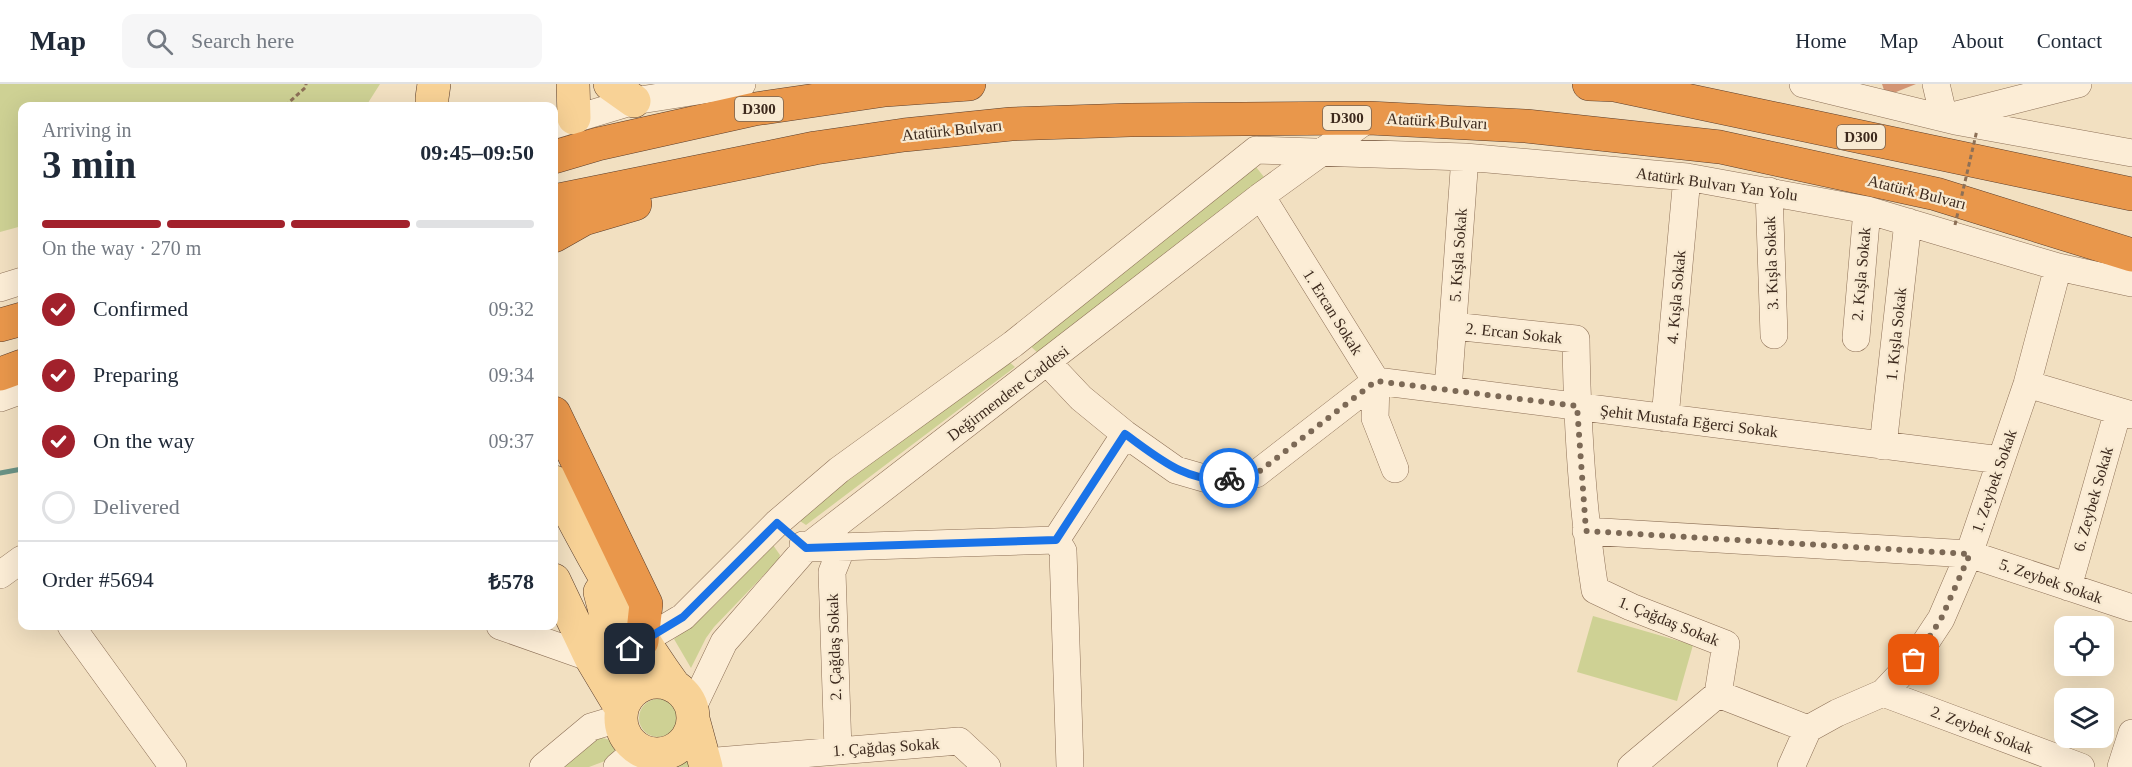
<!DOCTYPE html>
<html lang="en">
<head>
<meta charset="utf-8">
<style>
	:root { --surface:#fff; --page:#f6f6f7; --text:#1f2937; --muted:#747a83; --line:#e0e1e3; --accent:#a2212c }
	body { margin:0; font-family:Georgia,serif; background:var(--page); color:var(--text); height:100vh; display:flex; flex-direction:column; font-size:22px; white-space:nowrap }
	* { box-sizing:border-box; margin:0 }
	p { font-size:20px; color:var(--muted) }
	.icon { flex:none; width:33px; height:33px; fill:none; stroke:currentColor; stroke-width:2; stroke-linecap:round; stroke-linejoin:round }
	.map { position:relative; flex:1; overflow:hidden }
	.sheet { position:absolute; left:18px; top:18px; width:540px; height:528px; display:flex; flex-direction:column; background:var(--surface); border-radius:12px; box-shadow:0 6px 24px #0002 }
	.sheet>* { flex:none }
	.buttons { position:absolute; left:2054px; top:532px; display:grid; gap:12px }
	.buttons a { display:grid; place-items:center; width:60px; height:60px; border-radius:12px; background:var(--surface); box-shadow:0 6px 24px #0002; font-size:30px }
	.pin { position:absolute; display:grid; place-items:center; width:51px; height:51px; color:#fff; margin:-26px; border-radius:12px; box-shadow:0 3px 9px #0006 }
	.courier { position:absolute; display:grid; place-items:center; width:60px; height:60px; margin:-30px; border:4px solid #1a73e8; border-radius:50%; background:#fff; color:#222; box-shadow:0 2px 8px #0007 }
	.summary em { font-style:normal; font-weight:700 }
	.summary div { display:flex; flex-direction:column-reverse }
	.summary { display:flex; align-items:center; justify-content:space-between; height:102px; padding:0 24px }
	h1 { font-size:39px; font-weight:700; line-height:45px }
	.bar { display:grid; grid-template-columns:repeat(4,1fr); gap:9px 6px; align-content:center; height:72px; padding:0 24px }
	.bar i { height:8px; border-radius:4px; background:var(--line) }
	.bar .current { background:var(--accent) }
	.bar p { grid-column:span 4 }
	.line { display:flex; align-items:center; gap:15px; padding:0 24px; border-top:2px solid var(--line) }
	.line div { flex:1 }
	ol { padding:0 24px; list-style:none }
	li { display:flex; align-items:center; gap:18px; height:66px }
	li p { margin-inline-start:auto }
	li .icon { padding:6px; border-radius:50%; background:var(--accent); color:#fff; stroke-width:4 }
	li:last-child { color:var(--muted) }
	li i { width:33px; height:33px; border:3px solid var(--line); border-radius:50% }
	header { display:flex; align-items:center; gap:36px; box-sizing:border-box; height:84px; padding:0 30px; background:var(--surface); border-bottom:2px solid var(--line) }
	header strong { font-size:28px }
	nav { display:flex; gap:33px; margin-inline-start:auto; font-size:21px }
	.search { width:420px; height:54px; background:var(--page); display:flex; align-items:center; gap:15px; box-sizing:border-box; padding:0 21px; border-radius:12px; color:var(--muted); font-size:22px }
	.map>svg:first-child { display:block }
</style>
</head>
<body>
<header>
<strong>Map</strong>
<div class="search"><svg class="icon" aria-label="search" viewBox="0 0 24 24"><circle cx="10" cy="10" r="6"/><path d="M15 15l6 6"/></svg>Search here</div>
<nav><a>Home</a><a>Map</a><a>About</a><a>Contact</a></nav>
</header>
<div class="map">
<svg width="2132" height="683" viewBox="0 0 2132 683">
	<rect width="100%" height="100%" fill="#f2e0c1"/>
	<path fill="#ced194" d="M0 0H380L366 22H22V142L0 148Z
		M1256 83 1264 93 1038 269 1028 260 1118 193 1247 88Z
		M1007 276 1015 283 806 441 797 435Z
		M773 461 780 471 779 475 714 543 706 554 691 584 674 555C711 531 739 495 769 462Z
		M1593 532 1693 561 1677 617 1577 588Z
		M639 634a19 19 0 1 1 38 0a19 19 0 1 1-38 0Z
		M596 652 610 656 615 664 613 674 589 683H561Z
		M690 668 694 683H662Z"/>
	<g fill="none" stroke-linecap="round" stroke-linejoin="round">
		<path stroke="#6a9386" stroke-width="5" d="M0 389 22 385"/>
	</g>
	<path fill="#d39574" d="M1882 0H1916L1886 12Z"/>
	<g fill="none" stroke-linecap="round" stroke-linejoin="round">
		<defs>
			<path id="minor" d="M1803 0 1955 37 2132 69
				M1936 0 1944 34 2078 0
				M554 41 634 17 742 0
				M1256 66 1465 73 1687 93 1867 126 2058 183 2132 199
				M1769 107 1774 251
				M1261 112 1376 297 1375 334 1395 385
				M0 204 22 197
				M1453 242 1576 255C1577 339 1582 423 1595 506L1631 523 1726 560 1718 610 1631 683
				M1856 254 1867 126
				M1048 279 1081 314 1125 350 1176 386 1214 397 1256 390 1376 297 2001 376
				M2027 300 2132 331
				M1448 306 1465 73
				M0 314 22 306
				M1665 334 1687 93
				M1883 362 1908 138
				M1586 447 1969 470 2132 524
				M1056 456 1063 467 1070 683
				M1056 456 1125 350
				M803 461 806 464 1056 456
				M0 491 22 475
				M2068 503 2118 327
				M71 542 173 683
				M500 542 591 574
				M629 565 683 533 777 439 839 386 1013 260 1256 66
				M1883 609 2081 683
				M1718 610 1808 645
				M692 625 724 558 806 464 1261 112 1369 34
				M838 666 832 488 842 463
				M705 678 959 657 987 683
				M543 683 591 643 621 634
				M617 683 638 665
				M1791 683 1808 645 1837 629 1883 609 1914 576 1941 535 1969 470 2027 300 2058 183
				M2121 683 2132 649"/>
			<path id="major" d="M573 0 574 34
				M610 0 634 17
				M432 22V14L434 0
				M554 398C590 469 628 538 675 603
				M554 496 591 574 618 619
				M600 508 617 573 624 619
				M621 634a36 36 0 1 1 72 0a36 36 0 1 1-72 0Z
				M693 635 706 683"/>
			<path id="highway" d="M1589 0 1615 1 2132 110
				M554 73 598 60 755 25 885 6 969 0
				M554 117 815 64 904 51 1011 40 1130 36 1369 34 1526 42 1720 63 1936 110 2132 171
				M554 152 584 135 635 120
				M0 241 22 235
				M0 290 22 282
				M554 329 646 520 642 557"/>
		</defs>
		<use href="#minor" stroke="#8d7057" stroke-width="28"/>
		<use href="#major" stroke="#5b3e2c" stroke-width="34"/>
		<use href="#highway" stroke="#5b3e2c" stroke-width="34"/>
		<path stroke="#8d7057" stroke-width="3" stroke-dasharray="4.5 3" stroke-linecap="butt" d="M285 22 306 3V0"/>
		<use href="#minor" stroke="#fcedd6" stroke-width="27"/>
		<use href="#major" stroke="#f8d296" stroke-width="33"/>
		<use href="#highway" stroke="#e9974b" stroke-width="33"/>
		<path stroke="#8d7057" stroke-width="3" stroke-dasharray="4.5 3" stroke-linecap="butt" d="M1955 141 1977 46"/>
	</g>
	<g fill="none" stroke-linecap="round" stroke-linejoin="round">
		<path stroke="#7c6956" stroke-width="6" stroke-dasharray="0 10.8" d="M1229 394 1256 390 1376 297 1577 322 1586 447 1970 470 1941 535 1914 576"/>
		<path stroke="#1a73e8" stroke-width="8" d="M630 565 683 533 777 439 806 464 1056 456 1125 350C1156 372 1188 401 1229 394"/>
	</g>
	<g text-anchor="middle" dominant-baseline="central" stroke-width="4.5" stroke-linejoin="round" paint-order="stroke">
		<g fill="#f8ead2" stroke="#746353" stroke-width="1.5">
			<rect x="735" y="13" width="48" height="24" rx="4.5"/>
			<rect x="1323" y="22" width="48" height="24" rx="4.5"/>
			<rect x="1837" y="41" width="48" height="24" rx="4.5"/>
		</g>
		<g font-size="15" font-weight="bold" fill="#3c291d">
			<text x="759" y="25">D300</text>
			<text x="1347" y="34">D300</text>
			<text x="1861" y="53">D300</text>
		</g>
		<g font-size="16" fill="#3c291d" stroke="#f8ead2">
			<text transform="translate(1437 37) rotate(3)">Atatürk Bulvarı</text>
			<text transform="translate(952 46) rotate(-6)">Atatürk Bulvarı</text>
			<text transform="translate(1717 100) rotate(8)">Atatürk Bulvarı Yan Yolu</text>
			<text transform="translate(1917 108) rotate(14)">Atatürk Bulvarı</text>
			<text transform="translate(1458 171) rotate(-86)">5. Kışla Sokak</text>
			<text transform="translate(1771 179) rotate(-92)">3. Kışla Sokak</text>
			<text transform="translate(1861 190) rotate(-85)">2. Kışla Sokak</text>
			<text transform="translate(1676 213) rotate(-85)">4. Kışla Sokak</text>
			<text transform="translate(1333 228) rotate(58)">1. Ercan Sokak</text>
			<text transform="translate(1514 249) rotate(6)">2. Ercan Sokak</text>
			<text transform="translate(1896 250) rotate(-84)">1. Kışla Sokak</text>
			<text transform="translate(1008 309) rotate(-37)">Değirmendere Caddesi</text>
			<text transform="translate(1689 337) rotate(7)">Şehit Mustafa Eğerci Sokak</text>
			<text transform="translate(1994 397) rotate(-71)">1. Zeybek Sokak</text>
			<text transform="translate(2093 415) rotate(-74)">6. Zeybek Sokak</text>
			<text transform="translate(2051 497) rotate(19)">5. Zeybek Sokak</text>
			<text transform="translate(1669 537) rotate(22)">1. Çağdaş Sokak</text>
			<text transform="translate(834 563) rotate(-92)">2. Çağdaş Sokak</text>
			<text transform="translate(1982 646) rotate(21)">2. Zeybek Sokak</text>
			<text transform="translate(886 663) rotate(-4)">1. Çağdaş Sokak</text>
		</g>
	</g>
</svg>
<div class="buttons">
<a><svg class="icon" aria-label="locate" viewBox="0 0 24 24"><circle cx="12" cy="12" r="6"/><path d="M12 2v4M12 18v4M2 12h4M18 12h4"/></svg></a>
<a><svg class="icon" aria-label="layers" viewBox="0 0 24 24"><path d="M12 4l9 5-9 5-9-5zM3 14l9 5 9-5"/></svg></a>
</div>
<div class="pin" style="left:1914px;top:576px;background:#ea580c"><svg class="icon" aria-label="bag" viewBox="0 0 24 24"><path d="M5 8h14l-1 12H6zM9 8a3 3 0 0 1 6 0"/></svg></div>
<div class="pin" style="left:630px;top:565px;background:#1f2937"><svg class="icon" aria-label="home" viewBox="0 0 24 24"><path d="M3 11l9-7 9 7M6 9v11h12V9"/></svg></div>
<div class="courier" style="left:1229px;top:394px"><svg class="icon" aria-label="bike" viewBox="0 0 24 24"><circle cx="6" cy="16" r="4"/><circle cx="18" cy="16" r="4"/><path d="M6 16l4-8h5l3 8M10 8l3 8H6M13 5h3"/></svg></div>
<section class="sheet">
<div class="summary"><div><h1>3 min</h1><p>Arriving in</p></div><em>09:45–09:50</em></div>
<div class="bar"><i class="current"></i><i class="current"></i><i class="current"></i><i></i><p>On the way · 270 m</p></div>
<ol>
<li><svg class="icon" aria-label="check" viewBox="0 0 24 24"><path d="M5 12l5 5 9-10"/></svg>Confirmed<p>09:32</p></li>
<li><svg class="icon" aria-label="check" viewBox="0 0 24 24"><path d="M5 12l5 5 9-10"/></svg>Preparing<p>09:34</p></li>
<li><svg class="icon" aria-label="check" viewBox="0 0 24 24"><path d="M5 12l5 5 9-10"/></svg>On the way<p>09:37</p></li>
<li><i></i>Delivered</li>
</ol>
<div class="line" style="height:78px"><div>Order #5694</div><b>₺578</b></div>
</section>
</div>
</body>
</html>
